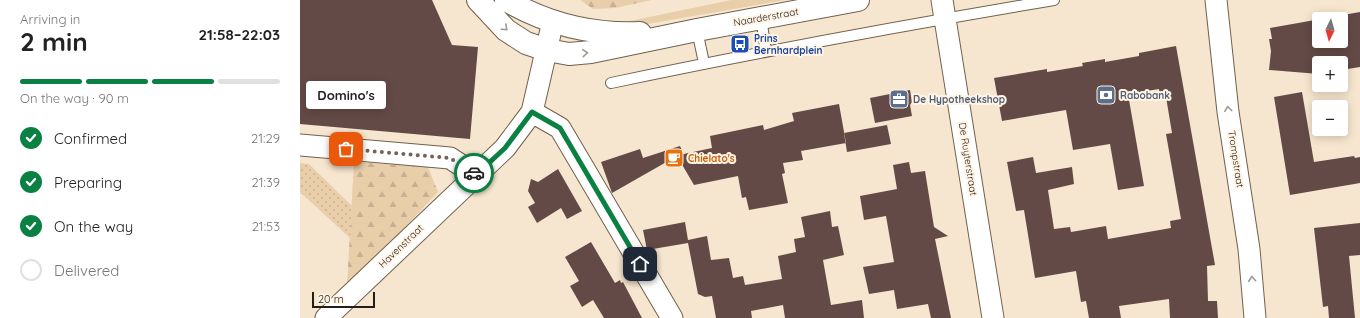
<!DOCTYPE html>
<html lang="en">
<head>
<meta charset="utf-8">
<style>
	:root { --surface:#fff; --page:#f6f6f6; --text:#222; --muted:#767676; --line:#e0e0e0; --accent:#0b8043 }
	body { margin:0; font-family:Quicksand,sans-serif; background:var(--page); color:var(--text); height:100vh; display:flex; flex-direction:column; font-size:15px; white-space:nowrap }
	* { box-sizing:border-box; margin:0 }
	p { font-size:13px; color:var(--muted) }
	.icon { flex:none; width:22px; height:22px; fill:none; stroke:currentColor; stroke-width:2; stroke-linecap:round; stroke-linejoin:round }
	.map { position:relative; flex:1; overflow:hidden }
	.details { display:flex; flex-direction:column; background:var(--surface); width:300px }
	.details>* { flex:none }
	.needle { width:26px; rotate:185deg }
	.fabs { position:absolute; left:1012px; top:12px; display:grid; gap:8px }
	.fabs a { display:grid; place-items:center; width:36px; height:36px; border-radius:4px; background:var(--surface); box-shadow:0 2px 10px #0003; font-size:20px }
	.scale { position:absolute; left:12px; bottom:10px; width:63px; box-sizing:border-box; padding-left:4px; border:2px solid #241e16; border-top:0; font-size:11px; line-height:14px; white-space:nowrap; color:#241e16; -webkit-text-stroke:3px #fff4e6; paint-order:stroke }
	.pin { position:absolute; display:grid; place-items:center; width:34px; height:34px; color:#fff; margin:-17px; border-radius:8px; box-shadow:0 2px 6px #0006 }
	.courier { position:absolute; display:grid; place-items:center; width:40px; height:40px; margin:-20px; border:3px solid #0b8043; border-radius:50%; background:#fff; color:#222; box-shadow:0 1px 5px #0007 }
	.bubble { position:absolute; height:28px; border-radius:4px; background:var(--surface); box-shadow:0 2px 10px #0003; font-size:13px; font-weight:700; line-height:28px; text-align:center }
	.headline em { font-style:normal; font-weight:700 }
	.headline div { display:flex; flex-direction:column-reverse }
	.headline { display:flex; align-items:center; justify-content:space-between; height:68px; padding:0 20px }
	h1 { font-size:26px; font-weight:700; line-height:30px }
	.bar { display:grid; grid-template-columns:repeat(4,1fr); gap:6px 4px; align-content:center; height:48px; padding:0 20px }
	.bar i { height:5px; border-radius:3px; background:var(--line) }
	.bar .selected { background:var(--accent) }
	.bar p { grid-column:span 4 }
	ol { padding:0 20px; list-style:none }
	li { display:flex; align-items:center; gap:12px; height:44px }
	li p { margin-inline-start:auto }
	li .icon { padding:4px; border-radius:50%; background:var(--accent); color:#fff; stroke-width:4 }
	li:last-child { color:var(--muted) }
	li i { width:22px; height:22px; border:2px solid var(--line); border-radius:50% }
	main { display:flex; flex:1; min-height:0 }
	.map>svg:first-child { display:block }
</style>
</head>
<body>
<main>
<section class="details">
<div class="headline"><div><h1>2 min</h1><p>Arriving in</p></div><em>21:58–22:03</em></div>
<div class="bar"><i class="selected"></i><i class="selected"></i><i class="selected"></i><i></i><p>On the way · 90 m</p></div>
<ol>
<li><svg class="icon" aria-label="check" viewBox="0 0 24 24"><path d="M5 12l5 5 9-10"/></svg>Confirmed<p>21:29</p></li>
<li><svg class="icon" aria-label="check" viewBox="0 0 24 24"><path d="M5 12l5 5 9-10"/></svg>Preparing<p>21:39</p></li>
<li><svg class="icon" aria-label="check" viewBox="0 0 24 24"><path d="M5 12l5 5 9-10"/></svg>On the way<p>21:53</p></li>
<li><i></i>Delivered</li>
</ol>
</section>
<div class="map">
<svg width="1060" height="318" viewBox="0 0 1060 318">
	<defs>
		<pattern id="forest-firs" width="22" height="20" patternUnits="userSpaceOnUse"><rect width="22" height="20" fill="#e9ceaa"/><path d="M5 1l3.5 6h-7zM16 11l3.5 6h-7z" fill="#c8b092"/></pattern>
		<pattern id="park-dots" width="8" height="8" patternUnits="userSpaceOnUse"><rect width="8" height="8" fill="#e9ceaa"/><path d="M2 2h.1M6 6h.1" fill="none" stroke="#c8b092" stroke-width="1.8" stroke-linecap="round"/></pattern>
	</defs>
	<rect width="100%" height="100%" fill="#f7e6cf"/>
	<path fill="#e9ceaa" d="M431 0H485L319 29 306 26Z"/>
	<path fill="url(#forest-firs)" d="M280 0H352L315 8 293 9Z
		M54 162 128 167 138 192 94 239 47 285Z"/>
	<path fill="url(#park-dots)" d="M0 163 9 164 52 206 50 238 0 192Z"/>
	<path fill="#644a46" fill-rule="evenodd" d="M0 0H132L152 45 178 47 170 139 0 124Z
		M1060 12V67L1041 70V63H1019V74L969 70 971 51 969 39H972L970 28ZM1019 19H1041V41H1019Z
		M876 46 915 265 907 266 908 301H917L918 318H870L869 299 819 306 821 318H789L786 301 781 302 776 271 735 278 724 210 716 211 707 162 733 157 736 173 772 167 774 184 748 190 754 229 770 227 771 232 806 226 808 239 871 228 870 221 881 219 866 134 872 133 866 97 860 98 859 89 828 94 844 186 818 190 810 144 773 150 766 110 702 121 694 78 747 69V72L783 66 782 63 805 59V62L839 56V53Z
		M610 90 612 102 610 105 612 116 575 123 570 98Z
		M1002 92 1014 162 1054 156 1055 158 1060 157V183L990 195 974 97Z
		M539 104 546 143 501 151 503 160 483 163 485 173 482 174 488 203 449 210 446 197 442 198 438 176 394 185 377 156 312 193 301 162 340 149 343 158 380 146 383 153 379 155 412 148 410 136 463 125 464 130 494 121 492 113Z
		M587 125 591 144 547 152 544 133Z
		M609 162 611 173 625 171 634 227 648 236 635 239 651 318H631L628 304 597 309 594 290 569 294 563 267 594 262 586 216 564 220 560 196 597 189 593 165Z
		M258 169 282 211 267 219 261 208 237 223 228 207 235 203 228 191 231 179 238 182Z
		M530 211 532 227 538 226 544 255 523 260 531 305 562 300 564 318H485L483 305 451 311 452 318H416L412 296 405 297 398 294 388 243 347 250 343 230 385 222 388 240 407 236 411 260 429 258 433 278 443 276 445 285 482 279 478 256 496 252 494 239 505 237 501 217Z
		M1060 223V255L1049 256 1055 318H1029L1028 306 1023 307 1014 228Z
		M291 242 315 283 320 280 321 283 323 282 342 318H304L293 300 282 307 270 286 279 281 265 257Z"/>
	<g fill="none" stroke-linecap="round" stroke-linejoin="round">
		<defs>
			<path id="service" d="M461 18 466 51
				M397 30 404 63
				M311 83C458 52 605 25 754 0"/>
			<path id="minor" d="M642 0 693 318
				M916 0 928 112 949 249 955 318
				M232 112 260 128 372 318
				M0 145 150 158 176 175
				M26 318 205 148 232 112 253 21"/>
			<path id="tertiary" d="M178 0 206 30 226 43 247 50 269 54 291 52 397 30 558 0
				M206 0C247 24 292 35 340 33"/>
		</defs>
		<use href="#service" stroke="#70614d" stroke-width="12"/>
		<use href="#minor" stroke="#70614d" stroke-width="23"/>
		<use href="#tertiary" stroke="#70614d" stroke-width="24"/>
		<use href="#service" stroke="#fff" stroke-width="10"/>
		<use href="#minor" stroke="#fff" stroke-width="21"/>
		<use href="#tertiary" stroke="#fff" stroke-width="22"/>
	</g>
	<defs><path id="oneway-chevron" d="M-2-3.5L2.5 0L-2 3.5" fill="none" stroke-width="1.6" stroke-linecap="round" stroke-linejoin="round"/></defs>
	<g stroke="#9c9a96">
		<use href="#oneway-chevron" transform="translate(205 28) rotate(42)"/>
		<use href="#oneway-chevron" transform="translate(285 53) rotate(-5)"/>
		<use href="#oneway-chevron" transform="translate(928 109) rotate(-97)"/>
		<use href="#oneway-chevron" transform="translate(952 279) rotate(-95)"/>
	</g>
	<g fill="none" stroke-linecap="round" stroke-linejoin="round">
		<path stroke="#6e6457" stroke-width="4" stroke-dasharray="0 7.2" d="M46 149 150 158 174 173"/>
		<path stroke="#0b8043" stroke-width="5" d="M174 173 176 175 205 148 232 112 260 128 340 264"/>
	</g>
	<defs>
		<symbol id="bus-square" viewBox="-11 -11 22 22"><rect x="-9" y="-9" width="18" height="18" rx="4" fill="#1a4fb4" stroke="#fff4e6"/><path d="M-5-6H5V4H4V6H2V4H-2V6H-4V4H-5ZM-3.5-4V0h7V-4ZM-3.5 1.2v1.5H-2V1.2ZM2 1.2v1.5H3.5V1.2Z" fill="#fff"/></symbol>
		<symbol id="bank-square" viewBox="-11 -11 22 22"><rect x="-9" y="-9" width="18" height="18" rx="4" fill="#5c6f8a" stroke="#fff4e6"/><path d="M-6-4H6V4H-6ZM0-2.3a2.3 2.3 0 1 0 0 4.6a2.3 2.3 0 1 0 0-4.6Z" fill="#fff"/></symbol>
		<symbol id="office-square" viewBox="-11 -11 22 22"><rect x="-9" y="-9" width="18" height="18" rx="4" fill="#5c6f8a" stroke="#fff4e6"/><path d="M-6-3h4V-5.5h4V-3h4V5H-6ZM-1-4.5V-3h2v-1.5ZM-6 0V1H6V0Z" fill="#fff"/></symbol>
		<symbol id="cafe-square" viewBox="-11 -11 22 22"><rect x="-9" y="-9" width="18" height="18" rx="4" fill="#e8710a" stroke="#fff4e6"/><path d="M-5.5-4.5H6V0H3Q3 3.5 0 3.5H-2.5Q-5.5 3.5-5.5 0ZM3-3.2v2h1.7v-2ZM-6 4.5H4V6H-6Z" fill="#fff"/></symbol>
	</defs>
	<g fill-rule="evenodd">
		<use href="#bus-square" x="429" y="33" width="22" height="22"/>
		<use href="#bank-square" x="795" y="84" width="22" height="22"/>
		<use href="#office-square" x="588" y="88" width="22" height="22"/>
		<use href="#cafe-square" x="363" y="147" width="22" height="22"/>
	</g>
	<g text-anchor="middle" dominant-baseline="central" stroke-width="4" stroke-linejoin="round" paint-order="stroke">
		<g font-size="10" fill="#241e16" stroke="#fff4e6">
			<text transform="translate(466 17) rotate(-10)">Naarderstraat</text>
			<text transform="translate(668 159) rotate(81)">De Ruyterstraat</text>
			<text transform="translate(936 159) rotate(81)">Trompstraat</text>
			<text transform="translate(101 246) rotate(-44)">Havenstraat</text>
		</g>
		<g font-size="10" font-weight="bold" fill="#164399" stroke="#fff4e6" text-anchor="start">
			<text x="454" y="38">Prins<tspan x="454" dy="12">Bernhardplein</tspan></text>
		</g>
		<g font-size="10" font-weight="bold" fill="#4e5e75" stroke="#fff4e6" text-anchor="start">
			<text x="820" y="95">Rabobank</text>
			<text x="613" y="99">De Hypotheekshop</text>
		</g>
		<g font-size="10" font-weight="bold" fill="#c56008" stroke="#fff4e6" text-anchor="start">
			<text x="388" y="158">Chielato's</text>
		</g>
	</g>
</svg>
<div class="fabs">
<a><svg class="needle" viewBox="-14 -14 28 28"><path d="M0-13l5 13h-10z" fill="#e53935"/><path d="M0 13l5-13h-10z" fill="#767676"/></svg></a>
<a>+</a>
<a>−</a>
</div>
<div class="scale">20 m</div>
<div class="pin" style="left:46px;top:149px;background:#ea580c"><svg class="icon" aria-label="bag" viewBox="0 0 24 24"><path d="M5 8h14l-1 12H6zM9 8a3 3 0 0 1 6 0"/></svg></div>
<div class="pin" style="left:340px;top:264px;background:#1f2937"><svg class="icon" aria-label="home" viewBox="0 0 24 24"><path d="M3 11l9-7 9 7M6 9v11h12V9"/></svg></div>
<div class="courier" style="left:174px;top:173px"><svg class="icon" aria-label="car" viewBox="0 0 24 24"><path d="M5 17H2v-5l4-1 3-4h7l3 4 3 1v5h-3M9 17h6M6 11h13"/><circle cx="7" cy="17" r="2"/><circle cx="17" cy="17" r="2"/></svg></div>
<div class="bubble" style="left:6px;top:81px;width:80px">Domino's</div>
</div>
</main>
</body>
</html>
